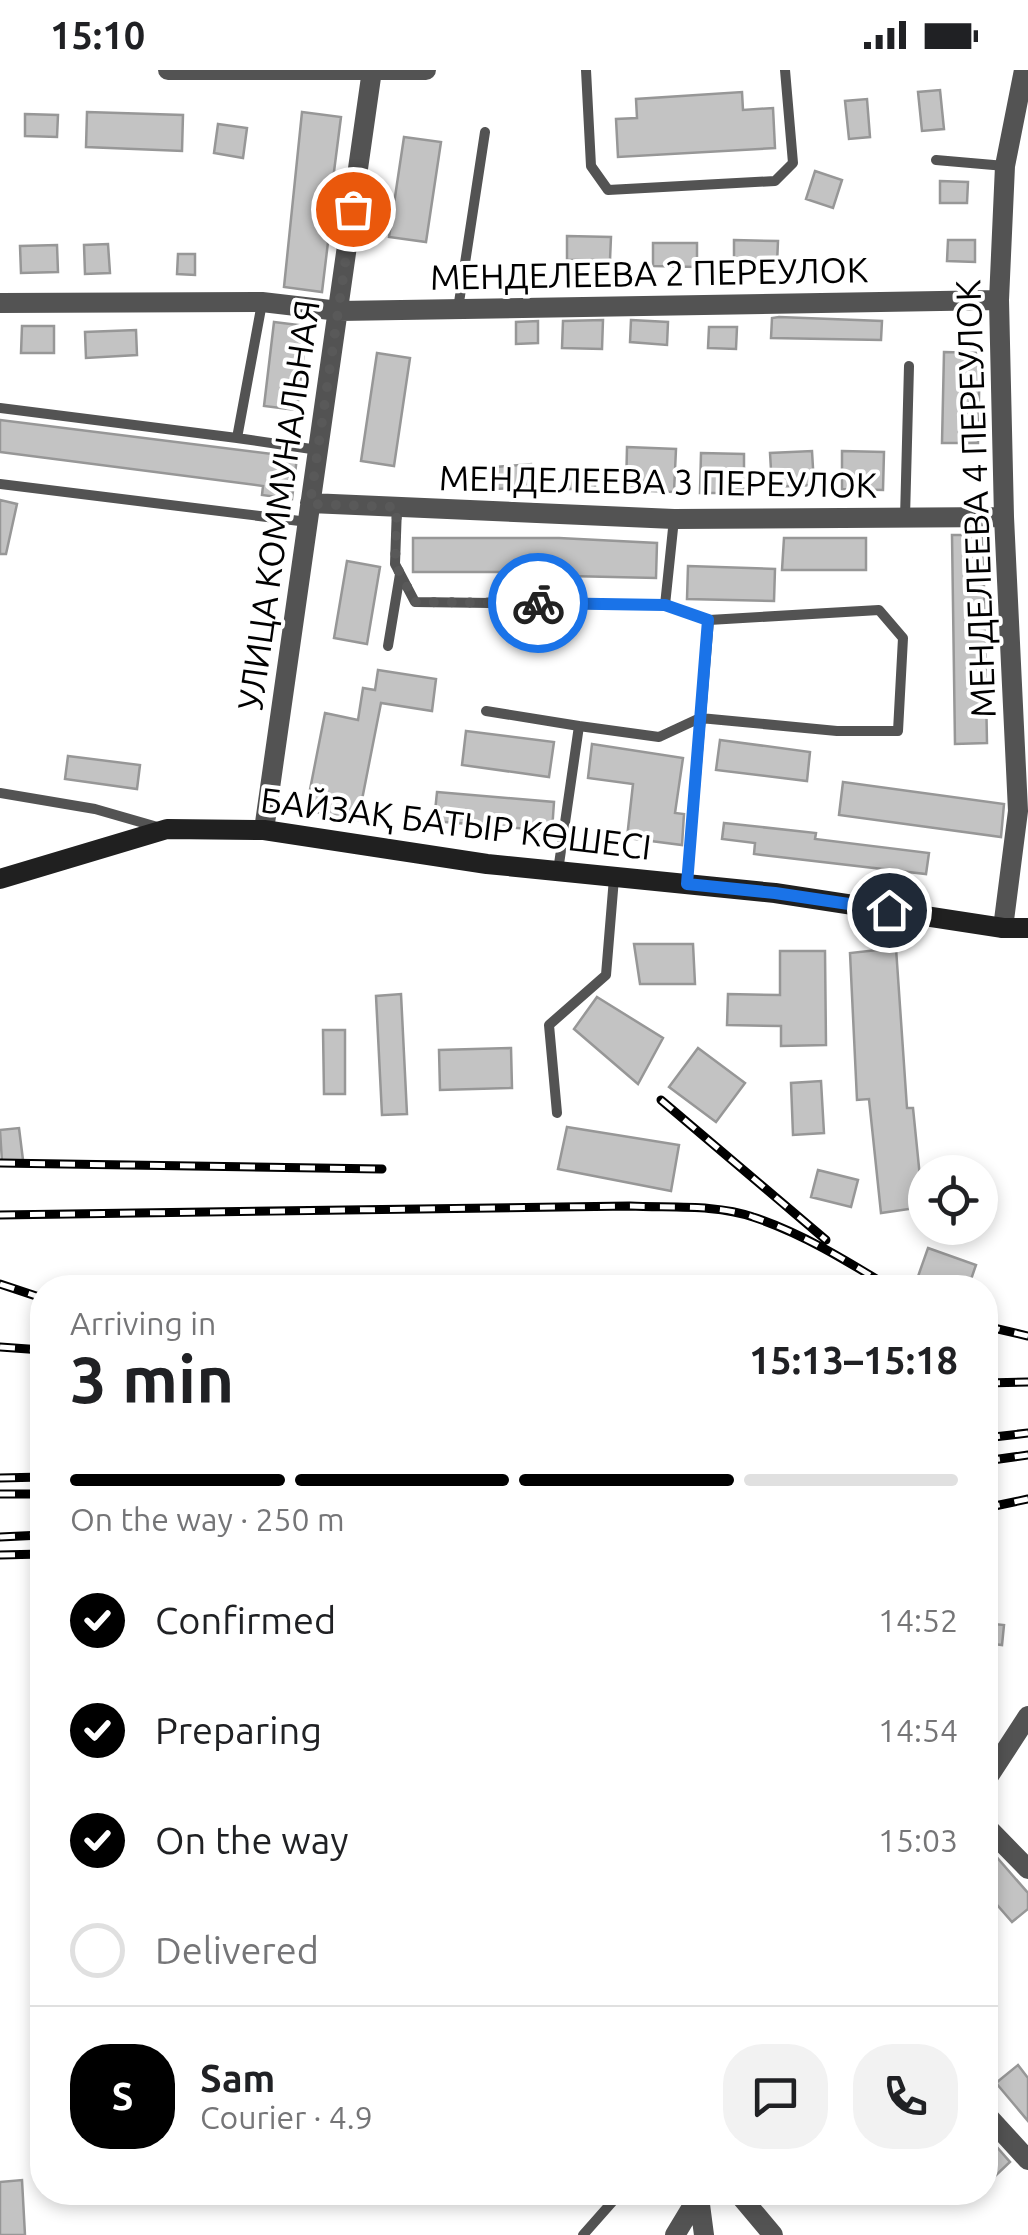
<!DOCTYPE html>
<html lang="en">
<head>
<meta charset="utf-8">
<style>
	:root { --surface:#fff; --page:#f2f2f2; --text:#202124; --muted:#757577; --line:#e0e0e0; --accent:#000 }
	body { margin:0; font-family:Ubuntu,sans-serif; background:var(--page); color:var(--text); height:100vh; display:flex; flex-direction:column; font-size:38px; white-space:nowrap }
	* { box-sizing:border-box; margin:0 }
	p { font-size:32px; color:var(--muted) }
	.icon { flex:none; width:55px; height:55px; fill:none; stroke:currentColor; stroke-width:2; stroke-linecap:round; stroke-linejoin:round }
	.map { position:relative; flex:1; overflow:hidden }
	.details { position:absolute; left:30px; top:1205px; width:968px; height:930px; display:flex; flex-direction:column; background:var(--surface); border-radius:40px; box-shadow:0 5px 15px #0003 }
	.details>* { flex:none }
	.fabs { position:absolute; left:908px; top:1085px; display:grid; gap:20px }
	.fabs a { display:grid; place-items:center; width:90px; height:90px; border-radius:50%; background:var(--surface); box-shadow:0 5px 15px #0003; font-size:50px }
	.pin { position:absolute; display:grid; place-items:center; width:85px; height:85px; color:#fff; margin:-42px; border:5px solid #fff; border-radius:50%; box-shadow:0 2px 10px #0007 }
	.courier { position:absolute; display:grid; place-items:center; width:100px; height:100px; margin:-50px; border:8px solid #1a73e8; border-radius:50%; background:#fff; color:#222; box-shadow:0 2px 12px #0007 }
	.head em { font-style:normal; font-weight:700 }
	.head div { display:flex; flex-direction:column-reverse }
	.head { display:flex; align-items:center; justify-content:space-between; height:170px; padding:0 40px }
	h1 { font-size:65px; font-weight:700; line-height:75px }
	.bar { display:grid; grid-template-columns:repeat(4,1fr); gap:15px 10px; align-content:center; height:120px; padding:0 40px }
	.bar i { height:12px; border-radius:8px; background:var(--line) }
	.bar .active { background:var(--accent) }
	.bar p { grid-column:span 4 }
	.line { display:flex; align-items:center; gap:25px; padding:0 40px; border-top:2px solid var(--line) }
	.line div { flex:1 }
	.round { display:grid; place-items:center; flex:none; width:105px; height:105px; border-radius:40px; background:var(--page) }
	ol { padding:0 40px; list-style:none }
	li { display:flex; align-items:center; gap:30px; height:110px }
	li p { margin-inline-start:auto }
	li .icon { padding:10px; border-radius:50%; background:var(--accent); color:#fff; stroke-width:4 }
	li:last-child { color:var(--muted) }
	li i { width:55px; height:55px; border:5px solid var(--line); border-radius:50% }
	.status { display:flex; justify-content:space-between; align-items:center; height:70px; padding:0 50px; background:var(--surface); direction:ltr }
	.status svg { height:28px; fill:currentColor }
	.map>svg:first-child { display:block }
</style>
</head>
<body>
<div class="status"><b>15:10</b><svg viewBox="0 0 49 12"><path d="M0 12V9h3v3zM5 12V6h3v6zM10 12V3h3v9zM15 12V0h3v12zM26 1h20v11H26zM47 4h2v5h-2z"/></svg></div>
<div class="map">
<svg width="1028" height="2165" viewBox="0 0 1028 2165">
	<rect width="100%" height="100%" fill="#fff"/>
	<path fill="#c3c3c3" stroke="#979797" stroke-width="2.5" d="M940 20 944 59 922 61 918 22Z
		M742 22 743 40 773 38 775 78 618 87 616 49 637 48 636 29Z
		M867 29 870 67 849 69 845 31Z
		M87 42 183 45 182 81 86 77Z
		M302 42 341 47 326 164H329L322 222 284 217Z
		M25 44 58 45 57 67 25 66Z
		M218 54 247 58 243 88 214 83Z
		M404 67 441 72 426 172 389 167Z
		M815 101 842 110 833 138 806 129Z
		M940 111 968 112 967 133H940Z
		M567 166 611 167 610 190H567Z
		M734 170 778 171 777 194H734Z
		M948 170H975V192L947 191Z
		M653 173H697V197L653 196Z
		M108 174 110 203 85 204 84 175Z
		M57 175 58 202 21 203 20 176Z
		M178 184H195V205L177 204Z
		M779 247 882 251 881 270 771 268 772 248Z
		M603 250 602 279 562 278 563 251Z
		M631 250 668 252 667 275 630 272Z
		M538 251V273L516 274V252Z
		M274 252 307 256 297 340 264 336Z
		M22 256H54V283H21Z
		M709 257H737L736 279 708 278Z
		M136 260 137 285 86 288 85 262Z
		M944 282 980 283 978 373H942Z
		M377 283 410 288 394 396 361 391Z
		M0 350 297 387 292 429 262 425 263 416 0 382Z
		M627 377 676 379 674 422 626 420Z
		M812 381 814 415 772 417 770 383Z
		M842 381 884 382 883 420 842 419Z
		M701 383 744 384V423H700Z
		M531 394 533 417 496 419 495 397Z
		M568 398H595V419H568Z
		M0 430 17 434 6 484H0Z
		M952 465H983L987 673 955 674Z
		M413 468H559L657 473 656 508 569 506V502H413Z
		M784 468H866V500H782Z
		M347 491 380 497 367 574 334 568Z
		M688 496 775 499 774 531 687 529Z
		M378 600 436 609 432 641 381 633 358 750 306 740 325 643 358 650 363 618 375 620Z
		M466 661 554 672 549 707 462 695Z
		M720 670 810 682 807 711 716 700Z
		M592 674 683 688 675 743 684 744 682 775 627 768 633 714 588 708Z
		M68 686 140 695 137 719 65 709Z
		M843 712 1004 734 1001 767 839 745Z
		M437 722 554 732 552 761 434 751Z
		M724 753 816 763 815 769 929 783 926 804 754 784 755 773 722 769Z
		M634 874H693L695 914H640Z
		M896 878 907 1038H913L923 1137 881 1143 869 1029 857 1030 850 883Z
		M780 881H825L826 975 781 976V956L727 955 728 924 780 925Z
		M401 924 407 1044 382 1045 376 926Z
		M597 927 663 968 638 1014 574 959Z
		M323 960H345V1024H324Z
		M511 978 512 1018 440 1020 439 980Z
		M698 978 745 1013 716 1052 669 1017Z
		M821 1011 824 1063 793 1065 791 1013Z
		M567 1057 679 1075 671 1121 558 1099Z
		M19 1058 23 1090 2 1092 0 1060Z
		M818 1100 858 1110 851 1137 811 1127Z
		M928 1178 976 1195 968 1218 915 1215Z
		M985 1553 1004 1555 1002 1575 985 1573Z
		M994 1784 1028 1823V1839L1012 1852 985 1821V1792Z
		M1018 1995 1028 2008V2051L996 2013Z
		M996 2076 1010 2092 992 2109 985 2101V2086Z
		M22 2110 25 2165H0V2112Z"/>
	<g fill="none" stroke-linecap="round" stroke-linejoin="round">
		<path stroke="#535353" stroke-width="10" d="M586 0 591 96 608 120 775 111 793 93 785 0
			M936 90 1005 96
			M458 239 485 62
			M0 338 237 368 262 233
			M237 368 318 380
			M0 414 308 452
			M397 437 395 494 415 532 665 535
			M905 448 909 296
			M388 576 400 504
			M486 641 579 656 558 801
			M579 656 659 667 700 648 837 661H898L903 568 879 540 709 550 665 535 674 449
			M0 723 95 739 161 758
			M687 814 709 550
			M557 1043 549 955 606 905 614 808
			M583 2165 621 2122"/>
		<path stroke="#535353" stroke-width="20" d="M168 0H426
			M0 233 262 232 339 241 999 230
			M310 433 674 449 1004 447
			M264 760 372 0
			M1003 858 1018 741 1004 447 999 230 1005 96 1024 0
			M985 1712 1028 1646
			M985 1755 1028 1799
			M985 2043 1028 2090
			M737 2122 773 2165
			M699 2127 704 2165
			M675 2165 701 2122"/>
		<path stroke="#202020" stroke-width="20" d="M0 809 167 759 264 760 487 794 775 823 1003 858H1028"/>
		<defs>
			<path id="rail" d="M661 1030 826 1170
				M0 1093 382 1099
				M0 1145 630 1136C669 1138 716 1134 753 1147 802 1163 847 1191 891 1218
				M0 1214 42 1228
				M985 1256 1028 1266
				M0 1277 42 1280
				M985 1313 1028 1312
				M985 1368 1028 1363
				M985 1391 1028 1385
				M0 1408 42 1407
				M0 1424H42
				M985 1438 1028 1429
				M0 1467 42 1465
				M0 1485 42 1484"/>
		</defs>
		<use href="#rail" stroke="#000" stroke-width="9"/>
		<use href="#rail" stroke="#fff" stroke-width="5" stroke-dasharray="15" stroke-linecap="butt"/>
	</g>
	<g fill="none" stroke-linecap="round" stroke-linejoin="round">
		<path stroke="#595959" stroke-width="10" stroke-dasharray="0 18" d="M353 139 310 434 397 437 395 494 415 532 538 533"/>
		<path stroke="#1a73e8" stroke-width="12" d="M538 533 665 535 708 550 687 814 775 823 889 840"/>
	</g>
	<g text-anchor="middle" dominant-baseline="central" stroke-width="8" stroke-linejoin="round" paint-order="stroke">
		<g font-size="35" fill="#000" stroke="#fff">
			<text transform="translate(649 203) rotate(-1)">МЕНДЕЛЕЕВА 2 ПЕРЕУЛОК</text>
			<text transform="translate(658 411) rotate(1)">МЕНДЕЛЕЕВА 3 ПЕРЕУЛОК</text>
			<text transform="translate(975 429) rotate(-92)">МЕНДЕЛЕЕВА 4 ПЕРЕУЛОК</text>
			<text transform="translate(278 435) rotate(-82)">УЛИЦА КОММУНАЛЬНАЯ</text>
			<text transform="translate(456 753) rotate(7)">БАЙЗАҚ БАТЫР КӨШЕСІ</text>
		</g>
	</g>
</svg>
<div class="fabs">
<a><svg class="icon" aria-label="locate" viewBox="0 0 24 24"><circle cx="12" cy="12" r="6"/><path d="M12 2v4M12 18v4M2 12h4M18 12h4"/></svg></a>
</div>
<div class="pin" style="left:353px;top:139px;background:#ea580c"><svg class="icon" aria-label="bag" viewBox="0 0 24 24"><path d="M5 8h14l-1 12H6zM9 8a3 3 0 0 1 6 0"/></svg></div>
<div class="pin" style="left:889px;top:840px;background:#1f2937"><svg class="icon" aria-label="home" viewBox="0 0 24 24"><path d="M3 11l9-7 9 7M6 9v11h12V9"/></svg></div>
<div class="courier" style="left:538px;top:533px"><svg class="icon" aria-label="bike" viewBox="0 0 24 24"><circle cx="6" cy="16" r="4"/><circle cx="18" cy="16" r="4"/><path d="M6 16l4-8h5l3 8M10 8l3 8H6M13 5h3"/></svg></div>
<section class="details">
<div class="head"><div><h1>3 min</h1><p>Arriving in</p></div><em>15:13–15:18</em></div>
<div class="bar"><i class="active"></i><i class="active"></i><i class="active"></i><i></i><p>On the way · 250 m</p></div>
<ol>
<li><svg class="icon" aria-label="check" viewBox="0 0 24 24"><path d="M5 12l5 5 9-10"/></svg>Confirmed<p>14:52</p></li>
<li><svg class="icon" aria-label="check" viewBox="0 0 24 24"><path d="M5 12l5 5 9-10"/></svg>Preparing<p>14:54</p></li>
<li><svg class="icon" aria-label="check" viewBox="0 0 24 24"><path d="M5 12l5 5 9-10"/></svg>On the way<p>15:03</p></li>
<li><i></i>Delivered</li>
</ol>
<div class="line" style="height:180px"><b class="round" style="background:var(--accent);color:#fff">S</b><div><b>Sam</b><p>Courier · 4.9</p></div><a class="round"><svg class="icon" aria-label="chat" viewBox="0 0 24 24"><path d="M4 5h16v11H9l-5 4z"/></svg></a><a class="round"><svg class="icon" aria-label="phone" viewBox="0 0 24 24"><path d="M5 4h4l2 5-3 2q2 4 5 5l2-3 5 2v4C11 20 4 13 5 4z"/></svg></a></div>
</section>
</div>
</body>
</html>
